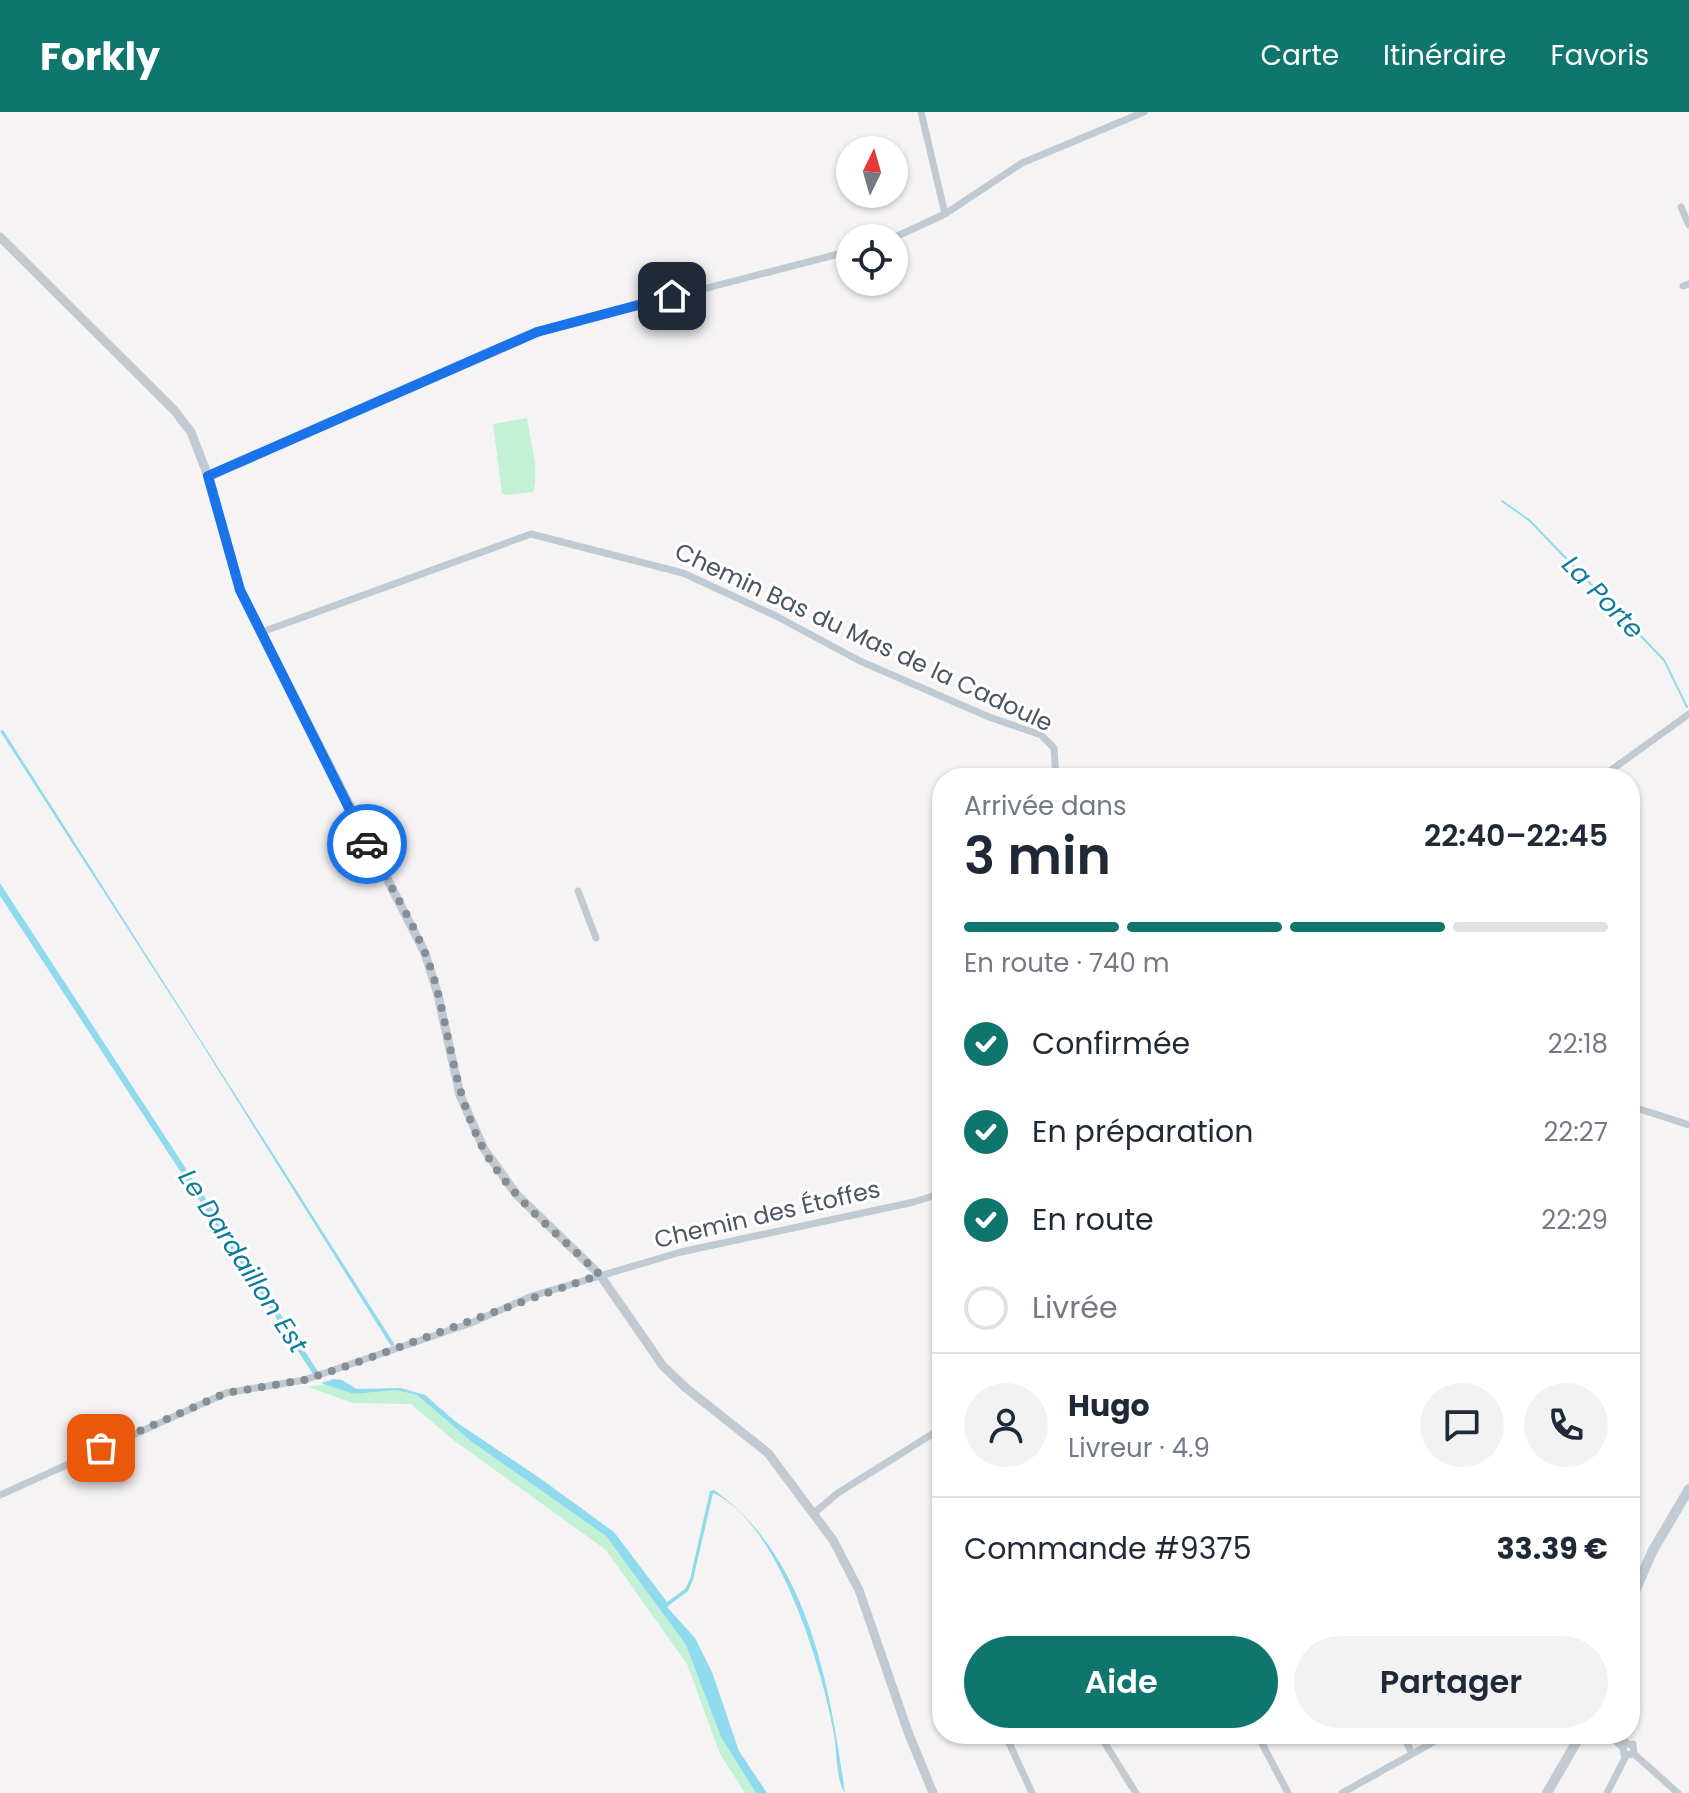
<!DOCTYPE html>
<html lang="fr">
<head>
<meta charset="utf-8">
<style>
	:root { --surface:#fff; --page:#f2f2f3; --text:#1f2937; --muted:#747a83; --line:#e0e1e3; --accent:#0f766e }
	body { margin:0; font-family:Poppins,sans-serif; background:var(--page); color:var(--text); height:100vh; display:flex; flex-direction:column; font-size:30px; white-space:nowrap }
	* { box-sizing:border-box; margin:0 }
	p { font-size:26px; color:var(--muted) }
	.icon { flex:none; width:44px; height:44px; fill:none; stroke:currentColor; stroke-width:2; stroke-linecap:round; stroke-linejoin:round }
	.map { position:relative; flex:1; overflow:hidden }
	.details { position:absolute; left:932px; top:656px; width:708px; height:976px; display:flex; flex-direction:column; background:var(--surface); border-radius:32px; box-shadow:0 2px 6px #0004 }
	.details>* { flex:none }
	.needle { width:52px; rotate:5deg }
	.fabs { position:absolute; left:836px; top:24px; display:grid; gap:16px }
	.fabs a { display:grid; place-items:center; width:72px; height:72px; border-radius:50%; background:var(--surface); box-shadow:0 2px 6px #0004; font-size:40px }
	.pin { position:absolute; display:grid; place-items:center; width:68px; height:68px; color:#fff; margin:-34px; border-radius:16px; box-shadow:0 4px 12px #0006 }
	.courier { position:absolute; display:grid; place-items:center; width:80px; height:80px; margin:-40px; border:6px solid #1a73e8; border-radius:50%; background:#fff; color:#222; box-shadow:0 2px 10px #0007 }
	.overview em { font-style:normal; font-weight:600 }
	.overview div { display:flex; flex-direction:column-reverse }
	.overview { display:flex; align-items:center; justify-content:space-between; height:136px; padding:0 32px }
	h1 { font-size:52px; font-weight:600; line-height:60px }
	.bar { display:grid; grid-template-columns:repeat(4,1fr); gap:12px 8px; align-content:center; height:96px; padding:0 32px }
	.bar i { height:10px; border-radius:6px; background:var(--line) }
	.bar .on { background:var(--accent) }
	.bar p { grid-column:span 4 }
	.line { display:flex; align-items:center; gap:20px; padding:0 32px; border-top:2px solid var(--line) }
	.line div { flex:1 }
	.round { display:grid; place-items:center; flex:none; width:84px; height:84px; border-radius:42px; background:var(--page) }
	ol { padding:0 32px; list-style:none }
	li { display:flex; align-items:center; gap:24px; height:88px }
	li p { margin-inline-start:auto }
	li .icon { padding:8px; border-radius:50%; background:var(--accent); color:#fff; stroke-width:4 }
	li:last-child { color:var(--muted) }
	li i { width:44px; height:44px; border:4px solid var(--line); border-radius:50% }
	.action { display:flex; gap:16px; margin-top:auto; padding:16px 32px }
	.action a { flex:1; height:92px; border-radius:48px; background:var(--accent); color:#fff; font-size:32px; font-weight:600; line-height:92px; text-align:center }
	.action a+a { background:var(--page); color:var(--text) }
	header { display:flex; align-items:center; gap:48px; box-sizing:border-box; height:112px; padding:0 40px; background:var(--accent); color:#fff }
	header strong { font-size:38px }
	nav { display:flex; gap:44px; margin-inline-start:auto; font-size:28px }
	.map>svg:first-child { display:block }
</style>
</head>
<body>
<header>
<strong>Forkly</strong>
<nav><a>Carte</a><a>Itinéraire</a><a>Favoris</a></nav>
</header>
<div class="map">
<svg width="1689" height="1681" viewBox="0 0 1689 1681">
	<rect width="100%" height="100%" fill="#f5f3f3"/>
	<path fill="#c3f1d5" d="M527 306C530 329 540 358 533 380L505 383 502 382 493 312Z
		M326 1272 354 1282 396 1278 417 1283 472 1330 606 1424 686 1533 721 1625 756 1681H745L720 1642 687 1552 606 1438 452 1327 411 1292 353 1291 308 1275Z"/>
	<path fill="#90daee" d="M3 618 395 1233 391 1234 198 926 0 619Z
		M0 771 319 1261 313 1262 0 784Z
		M334 1267 342 1268 357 1277 401 1276 425 1283 456 1310 541 1367 614 1420 667 1490 685 1477 690 1467 710 1379 714 1378C808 1444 830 1574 845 1681 836 1670 837 1639 834 1622 822 1556 779 1410 713 1381L693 1468 688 1479 667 1495 695 1526 712 1560 739 1639 767 1681H756L721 1625 686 1533 606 1424 472 1330 417 1283 396 1278 354 1282 321 1271Z"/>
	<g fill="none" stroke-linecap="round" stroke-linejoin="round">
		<path stroke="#90daee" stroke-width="2" d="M1502 389 1529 408 1664 548 1687 595"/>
		<path stroke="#c1cad2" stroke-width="7" d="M921 0 945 102
			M1681 95 1689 113
			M893 126 945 102 1022 51 1144 0
			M1683 174 1689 172
			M208 364 537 220 850 139
			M262 520 531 422 683 461 776 504 860 549 989 605 1041 623 1054 636 1056 666
			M1600 666 1689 602
			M578 779 596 826
			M1630 994 1689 1013
			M0 1383 226 1281 304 1268 471 1211 532 1184 681 1140 914 1090 942 1081
			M814 1401 838 1381 942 1316
			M1005 1622 1032 1681
			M1099 1622 1136 1681
			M1257 1622 1288 1681
			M1403 1622 1412 1642
			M1608 1622 1622 1635
			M1617 1622 1627 1631
			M1634 1642 1624 1643 1623 1633 1633 1632 1634 1642 1678 1681
			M1342 1681 1448 1622
			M1607 1681 1626 1644"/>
		<path stroke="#c1cad2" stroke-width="9" d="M0 125 174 298 191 320 208 364 240 478 425 841 438 883 460 983 484 1037 517 1083 600 1163 663 1254 686 1276 768 1341 833 1428 859 1478 908 1620 933 1681"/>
		<path stroke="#c1cbd6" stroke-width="10" d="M1630 1491 1652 1440 1689 1377
			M1547 1681 1581 1622"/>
	</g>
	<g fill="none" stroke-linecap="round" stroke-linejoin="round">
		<path stroke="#868d94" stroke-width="8" stroke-dasharray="0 14.4" d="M101 1336 226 1281 304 1268 326 1261C418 1230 508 1193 600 1163 560 1123 512 1088 484 1038 454 983 450 921 433 863 418 816 390 774 367 732"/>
		<path stroke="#1a73e8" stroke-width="10" d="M367 732 240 478 208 364 537 220 672 184"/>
	</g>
	<g text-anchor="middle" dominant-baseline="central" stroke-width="6" stroke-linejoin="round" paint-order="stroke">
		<g font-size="24" fill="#4a5661" stroke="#fff">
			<text transform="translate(864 525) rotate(25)">Chemin Bas du Mas de la Cadoule</text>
			<text transform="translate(767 1102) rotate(-13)">Chemin des Étoffes</text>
		</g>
		<g font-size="26" font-style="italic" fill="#0c7c9b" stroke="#fff">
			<text transform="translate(1603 485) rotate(46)">La Porte</text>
			<text transform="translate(243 1149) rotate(57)">Le Dardaillon Est</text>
		</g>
	</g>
</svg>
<div class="fabs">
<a><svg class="needle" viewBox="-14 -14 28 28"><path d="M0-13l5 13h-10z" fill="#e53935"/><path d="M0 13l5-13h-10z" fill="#747a83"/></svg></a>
<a><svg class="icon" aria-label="locate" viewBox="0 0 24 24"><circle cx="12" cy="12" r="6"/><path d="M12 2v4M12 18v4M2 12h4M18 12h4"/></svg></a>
</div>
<div class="pin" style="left:101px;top:1336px;background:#ea580c"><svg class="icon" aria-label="bag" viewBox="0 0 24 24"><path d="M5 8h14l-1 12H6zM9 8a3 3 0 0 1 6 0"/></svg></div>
<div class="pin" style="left:672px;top:184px;background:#1f2937"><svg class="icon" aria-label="home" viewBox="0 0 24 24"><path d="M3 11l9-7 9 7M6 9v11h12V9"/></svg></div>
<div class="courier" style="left:367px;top:732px"><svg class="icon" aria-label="car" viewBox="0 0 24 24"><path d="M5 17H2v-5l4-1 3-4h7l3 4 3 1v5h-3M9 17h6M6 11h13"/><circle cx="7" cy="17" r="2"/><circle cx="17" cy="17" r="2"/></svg></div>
<section class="details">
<div class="overview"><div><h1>3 min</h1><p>Arrivée dans</p></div><em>22:40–22:45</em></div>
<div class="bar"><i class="on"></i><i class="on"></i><i class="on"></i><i></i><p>En route · 740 m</p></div>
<ol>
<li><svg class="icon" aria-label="check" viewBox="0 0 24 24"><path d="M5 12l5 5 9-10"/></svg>Confirmée<p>22:18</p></li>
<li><svg class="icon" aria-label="check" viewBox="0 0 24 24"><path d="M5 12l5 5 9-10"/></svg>En préparation<p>22:27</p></li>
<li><svg class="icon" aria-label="check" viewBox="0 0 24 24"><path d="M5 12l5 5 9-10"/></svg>En route<p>22:29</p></li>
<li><i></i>Livrée</li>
</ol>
<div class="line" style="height:144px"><a class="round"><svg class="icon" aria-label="person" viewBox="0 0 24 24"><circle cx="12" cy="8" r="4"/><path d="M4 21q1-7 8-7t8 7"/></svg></a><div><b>Hugo</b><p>Livreur · 4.9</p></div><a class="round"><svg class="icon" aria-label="chat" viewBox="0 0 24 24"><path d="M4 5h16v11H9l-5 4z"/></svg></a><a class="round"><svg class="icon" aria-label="phone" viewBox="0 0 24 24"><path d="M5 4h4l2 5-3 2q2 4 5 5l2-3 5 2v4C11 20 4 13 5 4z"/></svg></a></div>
<div class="line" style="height:104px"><div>Commande #9375</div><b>33.39 €</b></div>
<div class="action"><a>Aide</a><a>Partager</a></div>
</section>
</div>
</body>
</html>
